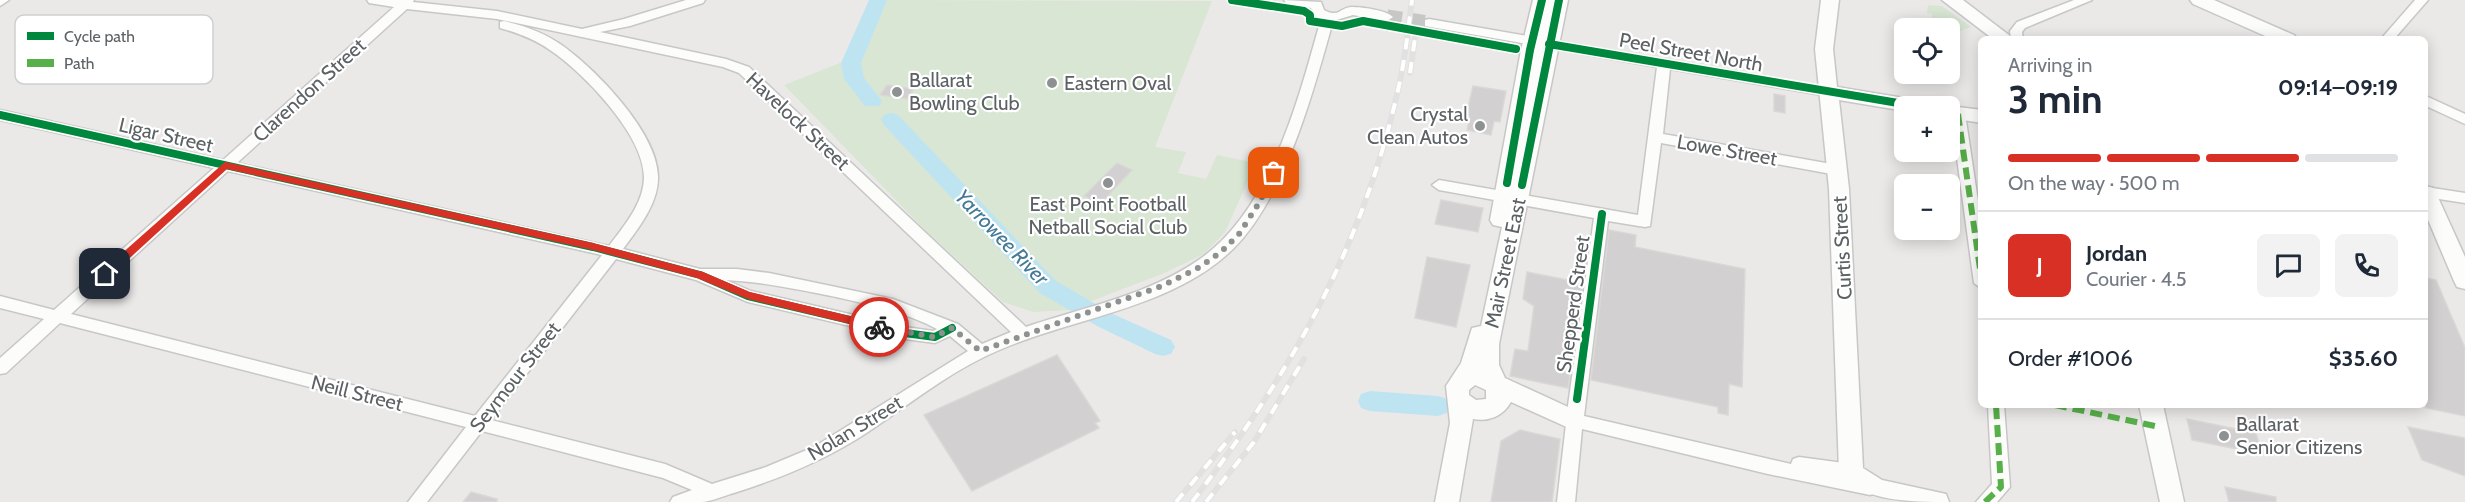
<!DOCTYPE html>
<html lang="en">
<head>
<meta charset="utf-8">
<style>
	:root { --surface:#fff; --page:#f2f2f3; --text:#1f2937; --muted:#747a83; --line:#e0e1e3; --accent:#d93025 }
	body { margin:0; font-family:Cabin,sans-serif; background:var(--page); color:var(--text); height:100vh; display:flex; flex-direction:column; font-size:22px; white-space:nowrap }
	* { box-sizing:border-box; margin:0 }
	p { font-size:20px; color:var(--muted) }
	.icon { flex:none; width:33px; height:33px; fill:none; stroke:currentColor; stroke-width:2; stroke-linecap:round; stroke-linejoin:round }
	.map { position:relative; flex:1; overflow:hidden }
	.side { position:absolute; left:1978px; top:36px; width:450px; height:372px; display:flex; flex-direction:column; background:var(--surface); border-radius:9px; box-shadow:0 3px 15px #0003 }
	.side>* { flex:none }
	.fabs { position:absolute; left:1894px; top:18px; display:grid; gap:12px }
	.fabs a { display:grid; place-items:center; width:66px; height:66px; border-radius:9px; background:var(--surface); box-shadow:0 3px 15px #0003; font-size:30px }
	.pin { position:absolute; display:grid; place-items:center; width:51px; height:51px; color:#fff; margin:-26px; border-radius:12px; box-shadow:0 3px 9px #0006 }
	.courier { position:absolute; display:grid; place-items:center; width:60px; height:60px; margin:-30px; border:4px solid #d93025; border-radius:50%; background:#fff; color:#222; box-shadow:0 2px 8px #0007 }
	.summary em { font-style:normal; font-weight:800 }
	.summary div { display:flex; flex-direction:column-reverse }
	.summary { display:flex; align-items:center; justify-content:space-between; height:102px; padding:0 30px }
	h1 { font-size:39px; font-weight:800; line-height:45px }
	.bar { display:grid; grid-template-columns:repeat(4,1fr); gap:9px 6px; align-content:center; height:72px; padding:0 30px }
	.bar i { height:8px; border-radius:4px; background:var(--line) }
	.bar .selected { background:var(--accent) }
	.bar p { grid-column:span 4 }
	.line { display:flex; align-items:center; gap:15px; padding:0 30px; border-top:2px solid var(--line) }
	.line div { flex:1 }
	.round { display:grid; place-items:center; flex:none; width:63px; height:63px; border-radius:9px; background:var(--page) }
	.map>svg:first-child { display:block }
</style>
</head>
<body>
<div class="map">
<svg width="2465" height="502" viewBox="0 0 2465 502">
	<rect width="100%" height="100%" fill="#ebe9e7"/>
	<path fill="#d8e6d3" d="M886 0 1212 1 1155 147 1186 152 1178 173 1206 179 1217 155 1256 163 1225 232 1204 254 1162 274 1068 310 1033 312 1003 302 924 229 784 85 863 54Z
		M1928 5 1942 6 1971 27 1950 35V28H1936L1937 25 1932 24V14L1927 13Z"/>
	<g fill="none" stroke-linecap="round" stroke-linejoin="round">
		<path fill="#bee4f2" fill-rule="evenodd" d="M869 0H887L861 63 864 78 882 101 879 106H865L844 79 841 63Z
			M891 113 898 115 1056 281 1113 314 1171 340 1175 347 1171 354 1163 356 1155 354 1097 326 1040 293 884 125 881 120 884 115Z
			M1370 391 1438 396 1447 399 1450 406 1447 413 1438 416 1370 411 1361 408 1358 401 1361 394Z"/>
	</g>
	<path fill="#d2d0d0" stroke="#dad8d6" stroke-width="1.5" d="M887 85 914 89 908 99 880 95Z
		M1473 86 1506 91 1500 122 1494 121 1491 135 1467 130 1470 117 1466 116Z
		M1774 94 1785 96V113L1774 111Z
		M1117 163 1132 170 1100 204 1084 196Z
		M1441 200 1483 208 1478 232 1435 224Z
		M1609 230 1636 235 1635 247 1745 269 1742 387 1729 384 1728 415 1718 413V407L1591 380Z
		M1427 257 1470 265 1456 327 1415 318Z
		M1527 272 1583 283 1568 388 1510 376 1515 349 1528 351 1534 306 1523 299Z
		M2426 278 2436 280 2465 348V416L2426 408Z
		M1057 355 1100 421 1095 423 1099 428 972 491 924 415Z
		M2187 419 2256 433 2262 454 2192 440Z
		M2408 427 2465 438V476L2422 460Z
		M1520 430 1560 439 1552 502H1491L1501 441Z
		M2225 487 2276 497V502H2229Z
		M471 492 497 499V502H463Z"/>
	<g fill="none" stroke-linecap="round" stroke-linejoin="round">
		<path stroke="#c7c7c6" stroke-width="15" stroke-dasharray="15 8" stroke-linecap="butt" d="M1387 17 1429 23"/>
		<defs>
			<path id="street" d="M0 0H9L0 6Z
				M367 0H414L413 2 497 11 582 29 624 19 686 0H705L703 3 630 26 600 32 726 59 749 67 1026 327C1084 307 1149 295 1200 259 1271 210 1299 97 1321 19L1314 15 1311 8 1286 3 1284 0 1321 2 1324 10C1340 18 1339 8 1351 7 1362 7 1386 10 1393 17L1387 21 1353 15 1333 21C1314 90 1285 197 1234 248 1171 311 1064 318 986 356 944 376 907 406 868 432 827 459 784 477 737 492 726 495 713 501 702 502 692 502 681 502 670 502L673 497 692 490 663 478 482 431 427 502H408L466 427 60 323 6 373 0 374V358L44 319 0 308V296L54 310 214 168 0 120V110L223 160 394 7 369 3ZM407 9 497 19 723 67 739 73 1011 332 982 344 958 324 893 299 769 273 737 269H700L623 249C638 229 659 203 658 176 657 132 596 70 563 46 545 33 525 26 504 21L500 22V28C518 33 534 39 550 50 583 72 644 135 644 177 644 203 624 226 609 246L237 163ZM228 171 593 253 602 255 475 416 71 314ZM616 259 696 280 748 302 905 339 935 343 950 336 968 351 814 447 766 467 712 484 665 464 491 420ZM726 280C764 282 800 290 836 297 871 305 905 312 937 329L933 331 905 327 751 291Z
				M2074 0H2092L2025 28 2022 32 2023 39H2011L2010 31 2017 22Z
				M2415 0H2428L2394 39H2381Z
				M1429 19 1833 89 1835 92 1833 95 1828 96 1670 69 1663 134 1837 165 1844 170 1837 175 1661 143 1650 226 1645 227 1608 221 1584 416 1791 464 1793 459 1799 457 1851 464 1857 466 1860 471 1854 477 1876 483 1879 488 1876 493 1870 495 1768 474 1582 429 1575 502H1557L1566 424 1563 419 1567 413 1594 218 1439 190 1432 185 1439 180 1638 215 1657 67 1425 26V20Z
				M2426 96 2465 114V124L2426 106Z
				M1958 109 1965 114 1982 228V289L1974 283 1951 114Z
				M2426 187 2465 193V203L2426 197Z
				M1988 405H2004L2010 487 1997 502H1976L1992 484Z"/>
			<path id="secondary" d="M1533 0H1568L1499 344V365L1505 378 1579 412 1583 419 1579 426 1571 429 1511 402C1503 416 1489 422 1473 419L1459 502H1435L1450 423 1446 386 1461 363 1472 328 1481 326 1502 227 1493 225 1490 220 1521 50ZM1475 385 1486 390V399L1476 400 1469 395V390Z
				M1821 0H1839L1833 49 1837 87 1916 100 1923 102 1925 106H1905V111L1839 100 1849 189 1863 468 1882 480 1946 494 1949 502C1912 502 1859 502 1839 471L1829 189 1815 49Z
				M1942 0H1963L2014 39H1993Z
				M2190 0H2214L2294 35 2297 39H2272L2193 4Z
				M1947 106H1950L1982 110V123L1950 118V106Z
				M2426 186 2433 188 2436 193 2465 257V289L2457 287 2454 281 2426 215Z
				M2139 405H2163L2184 502H2160Z"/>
		</defs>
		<use href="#street" stroke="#c8c7c7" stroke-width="3"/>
		<use href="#secondary" stroke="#c7c7c7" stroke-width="3"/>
		<use href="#street" fill="#fcfcfb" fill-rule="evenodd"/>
		<use href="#secondary" fill="#fcfcfb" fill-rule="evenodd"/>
		<defs>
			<path id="rail" d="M1410 73 1416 31
				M1176 502 1235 432
				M1192 502C1289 376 1363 247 1398 90 1405 60 1408 30 1412 0
				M1206 502 1254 442 1304 359"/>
		</defs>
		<use href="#rail" stroke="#e2e1e1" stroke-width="6"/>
		<use href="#rail" stroke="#fff" stroke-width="4" stroke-dasharray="11" stroke-linecap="butt"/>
		<path stroke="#58b04a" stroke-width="6" stroke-dasharray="12 6" stroke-linecap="butt" d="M1958 114 1982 283
			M2055 405 2155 426
			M1985 502 2001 487 1996 405"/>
		<defs>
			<path id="cycleway" d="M1232 0 1304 11 1310 15V21L1342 26 1363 21 1516 49
				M1549 44 1916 106
				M0 115 593 247 700 275 748 296 905 333 935 337 952 328
				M1507 183 1530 50 1542 0
				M1522 185 1559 0
				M1577 399 1602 214"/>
		</defs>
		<use href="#cycleway" stroke="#fff" stroke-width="11"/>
		<use href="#cycleway" stroke="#00873e" stroke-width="8"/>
	</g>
	<path fill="#d93025" d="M225 162 593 243 703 272 750 292 879 323 884 327 879 331 748 299 697 278 593 250 227 169 109 277H102V271Z"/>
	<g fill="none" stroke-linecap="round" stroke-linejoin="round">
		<path stroke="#8e9192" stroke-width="6" stroke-dasharray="0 10.8" d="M879 327 934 337 952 328 980 351 1162 286 1200 267 1221 252 1239 234 1259 203 1274 173"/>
	</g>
	<g fill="#8e9192" stroke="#fff" stroke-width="2">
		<circle cx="1052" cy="83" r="6"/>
		<circle cx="897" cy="92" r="6"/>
		<circle cx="1480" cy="126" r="6"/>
		<circle cx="1108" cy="183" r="6"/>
		<circle cx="2224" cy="436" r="6"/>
	</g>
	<g text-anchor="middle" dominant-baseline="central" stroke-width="4.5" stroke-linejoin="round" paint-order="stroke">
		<g font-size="20" fill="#5c6164" stroke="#fff">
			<text transform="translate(1691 52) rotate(10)">Peel Street North</text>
			<text transform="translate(309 90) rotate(-42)">Clarendon Street</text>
			<text transform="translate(798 121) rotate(43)">Havelock Street</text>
			<text transform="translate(166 135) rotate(13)">Ligar Street</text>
			<text transform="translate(1727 150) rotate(10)">Lowe Street</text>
			<text transform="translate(1842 248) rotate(-93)">Curtis Street</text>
			<text transform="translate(1505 263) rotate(-78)">Mair Street East</text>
			<text transform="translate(1573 304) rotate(-82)">Shepperd Street</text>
			<text transform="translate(515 377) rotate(-52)">Seymour Street</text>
			<text transform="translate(357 393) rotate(14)">Neill Street</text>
			<text transform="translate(855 428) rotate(-31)">Nolan Street</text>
		</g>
		<g font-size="20" fill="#5c6164" stroke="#fff" text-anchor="start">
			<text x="909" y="80">Ballarat<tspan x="909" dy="23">Bowling Club</tspan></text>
			<text x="1064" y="83">Eastern Oval</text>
			<text x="1468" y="114" text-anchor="end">Crystal<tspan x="1468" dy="23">Clean Autos</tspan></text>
			<text x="1108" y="204" text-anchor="middle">East Point Football<tspan x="1108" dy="23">Netball Social Club</tspan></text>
			<text x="2236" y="424">Ballarat<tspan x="2236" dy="23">Senior Citizens</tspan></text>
		</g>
		<g font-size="21" font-style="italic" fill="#437a97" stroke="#fff">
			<text transform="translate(1002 237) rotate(46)">Yarrowee River</text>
		</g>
	</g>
	<rect x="15" y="15" width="198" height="69" rx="9" fill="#fff" stroke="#ced0d0" stroke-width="1.5"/>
	<rect x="27" y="32" width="27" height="8" fill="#00873e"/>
	<rect x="27" y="59" width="27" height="8" fill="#58b04a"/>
	<g font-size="16" fill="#5c6164">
		<text x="64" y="42">Cycle path</text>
		<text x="64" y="69">Path</text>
	</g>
</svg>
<div class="fabs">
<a><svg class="icon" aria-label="locate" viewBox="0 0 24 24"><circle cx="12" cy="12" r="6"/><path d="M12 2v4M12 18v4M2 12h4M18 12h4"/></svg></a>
<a>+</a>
<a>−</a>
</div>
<div class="pin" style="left:1274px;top:173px;background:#ea580c"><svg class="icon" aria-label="bag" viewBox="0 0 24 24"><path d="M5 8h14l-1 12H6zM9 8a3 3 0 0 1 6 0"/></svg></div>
<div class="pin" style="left:105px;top:274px;background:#1f2937"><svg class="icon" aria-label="home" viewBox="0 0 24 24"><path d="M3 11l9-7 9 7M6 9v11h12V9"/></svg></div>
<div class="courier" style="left:879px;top:327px"><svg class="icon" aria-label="bike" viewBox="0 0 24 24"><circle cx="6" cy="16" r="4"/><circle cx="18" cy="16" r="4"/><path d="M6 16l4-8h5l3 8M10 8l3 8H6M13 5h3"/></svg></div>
<section class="side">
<div class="summary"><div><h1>3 min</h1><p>Arriving in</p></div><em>09:14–09:19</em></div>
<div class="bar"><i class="selected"></i><i class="selected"></i><i class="selected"></i><i></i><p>On the way · 500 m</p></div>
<div class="line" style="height:108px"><b class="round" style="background:var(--accent);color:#fff">J</b><div><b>Jordan</b><p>Courier · 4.5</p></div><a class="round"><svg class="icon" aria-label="chat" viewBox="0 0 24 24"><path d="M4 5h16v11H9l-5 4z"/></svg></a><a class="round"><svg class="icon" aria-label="phone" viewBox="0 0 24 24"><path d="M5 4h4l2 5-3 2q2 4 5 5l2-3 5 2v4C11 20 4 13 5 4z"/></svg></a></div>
<div class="line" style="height:78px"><div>Order #1006</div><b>$35.60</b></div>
</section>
</div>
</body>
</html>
